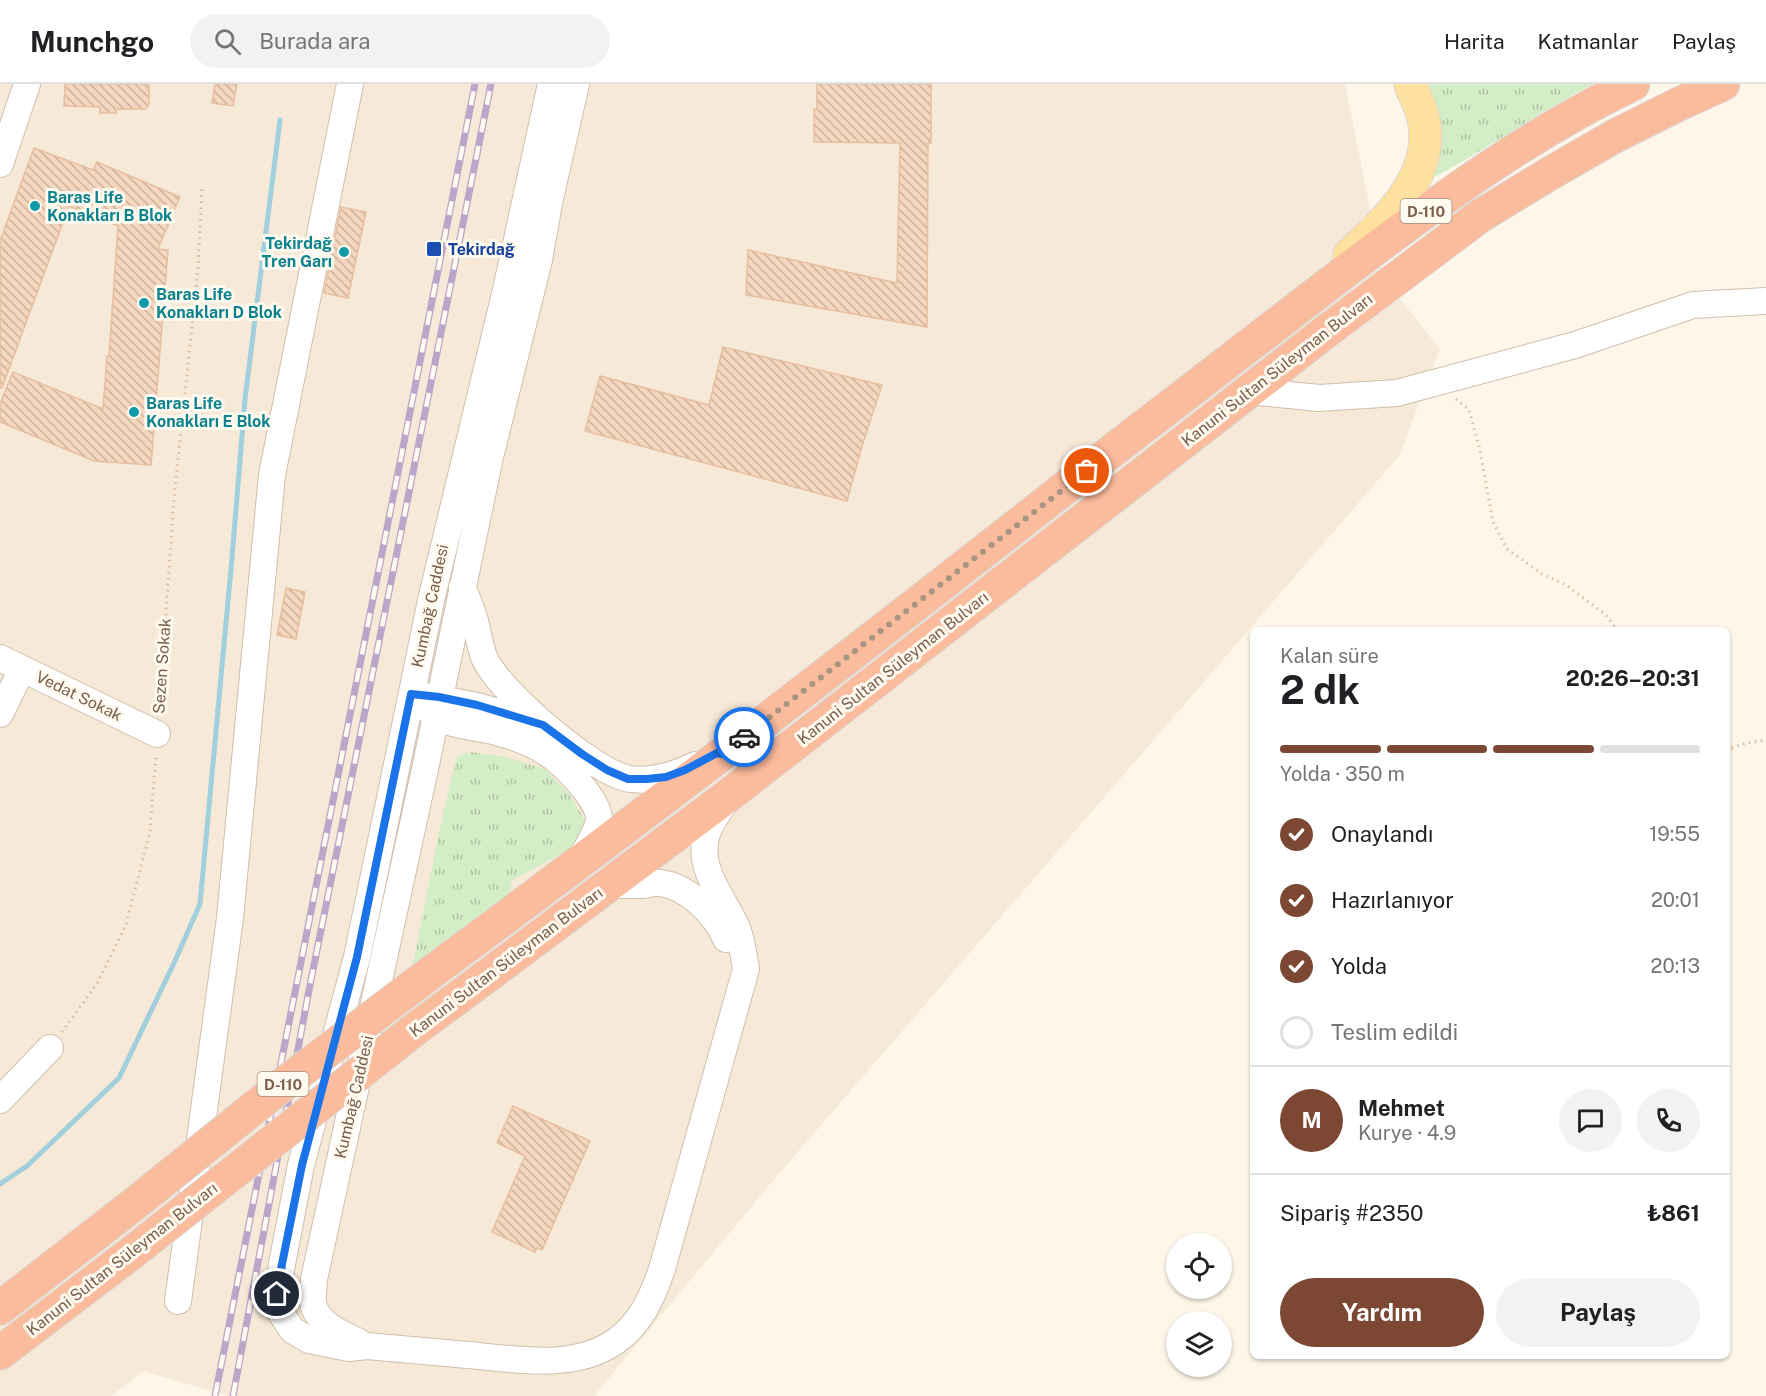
<!DOCTYPE html>
<html lang="tr">
<head>
<meta charset="utf-8">
<style>
	:root { --surface:#fff; --page:#f2f2f2; --text:#202124; --muted:#757577; --line:#e0e0e0; --accent:#7c4834 }
	body { margin:0; font-family:"Public Sans",sans-serif; background:var(--page); color:var(--text); height:100vh; display:flex; flex-direction:column; font-size:22px; white-space:nowrap }
	* { box-sizing:border-box; margin:0 }
	p { font-size:20px; color:var(--muted) }
	.icon { flex:none; width:33px; height:33px; fill:none; stroke:currentColor; stroke-width:2; stroke-linecap:round; stroke-linejoin:round }
	.map { position:relative; flex:1; overflow:hidden }
	.details { position:absolute; left:1250px; top:543px; width:480px; height:732px; display:flex; flex-direction:column; background:var(--surface); border-radius:9px; box-shadow:0 2px 4px #0004 }
	.details>* { flex:none }
	.controls { position:absolute; left:1166px; top:1149px; display:grid; gap:12px }
	.controls a { display:grid; place-items:center; width:66px; height:66px; border-radius:50%; background:var(--surface); box-shadow:0 2px 4px #0004; font-size:30px }
	.pin { position:absolute; display:grid; place-items:center; width:51px; height:51px; color:#fff; margin:-26px; border:3px solid #fff; border-radius:50%; box-shadow:0 2px 6px #0007 }
	.courier { position:absolute; display:grid; place-items:center; width:60px; height:60px; margin:-30px; border:4px solid #1a73e8; border-radius:50%; background:#fff; color:#222; box-shadow:0 2px 8px #0007 }
	.head em { font-style:normal; font-weight:700 }
	.head div { display:flex; flex-direction:column-reverse }
	.head { display:flex; align-items:center; justify-content:space-between; height:102px; padding:0 30px }
	h1 { font-size:39px; font-weight:700; line-height:45px }
	.bar { display:grid; grid-template-columns:repeat(4,1fr); gap:9px 6px; align-content:center; height:72px; padding:0 30px }
	.bar i { height:8px; border-radius:4px; background:var(--line) }
	.bar .selected { background:var(--accent) }
	.bar p { grid-column:span 4 }
	.line { display:flex; align-items:center; gap:15px; padding:0 30px; border-top:2px solid var(--line) }
	.line div { flex:1 }
	.round { display:grid; place-items:center; flex:none; width:63px; height:63px; border-radius:32px; background:var(--page) }
	ol { padding:0 30px; list-style:none }
	li { display:flex; align-items:center; gap:18px; height:66px }
	li p { margin-inline-start:auto }
	li .icon { padding:6px; border-radius:50%; background:var(--accent); color:#fff; stroke-width:4 }
	li:last-child { color:var(--muted) }
	li i { width:33px; height:33px; border:3px solid var(--line); border-radius:50% }
	.action { display:flex; gap:12px; margin-top:auto; padding:12px 30px }
	.action a { flex:1; height:69px; border-radius:36px; background:var(--accent); color:#fff; font-size:24px; font-weight:700; line-height:69px; text-align:center }
	.action a+a { background:var(--page); color:var(--text) }
	header { display:flex; align-items:center; gap:36px; box-sizing:border-box; height:84px; padding:0 30px; background:var(--surface); border-bottom:2px solid var(--line) }
	header strong { font-size:28px }
	nav { display:flex; gap:33px; margin-inline-start:auto; font-size:21px }
	.search { width:420px; height:54px; background:var(--page); display:flex; align-items:center; gap:15px; box-sizing:border-box; padding:0 21px; border-radius:33px; color:var(--muted); font-size:22px }
	.map>svg:first-child { display:block }
</style>
</head>
<body>
<header>
<strong>Munchgo</strong>
<div class="search"><svg class="icon" aria-label="search" viewBox="0 0 24 24"><circle cx="10" cy="10" r="6"/><path d="M15 15l6 6"/></svg>Burada ara</div>
<nav><a>Harita</a><a>Katmanlar</a><a>Paylaş</a></nav>
</header>
<div class="map">
<svg width="1766" height="1312" viewBox="0 0 1766 1312">
	<defs>
		<pattern id="grass-tufts" width="24" height="20" patternUnits="userSpaceOnUse" patternTransform="scale(1.5)"><rect width="24" height="20" fill="#d3edc6"/><path d="M3 7l-1-3M5 7V3M7 7l1-3M15 17l-1-3M17 17v-4M19 17l1-3" fill="none" stroke="#b0c3a3"/></pattern>
		<pattern id="building-back-hatch" width="6" height="6" patternUnits="userSpaceOnUse" patternTransform="scale(1.5)"><rect width="6" height="6" fill="#f5d7bf"/><path d="M-1 5l2 2M0 0l6 6M5-1l2 2" fill="none" stroke="#cbb29d"/></pattern>
	</defs>
	<rect width="100%" height="100%" fill="#fef7e9"/>
	<path fill="#f6e9d7" d="M0 0H1345L1384 195 1440 265 1399 372 771 1099 594 1312H228L143 1287 111 1312H0Z"/>
	<path fill="url(#grass-tufts)" d="M1421 0H1593C1534 31 1480 70 1421 100Z
		M472 668 505 673 545 685 569 710 586 738 578 760 511 797 508 825 412 885 439 748 457 672Z"/>
	<g fill="none" stroke-linecap="round" stroke-linejoin="round">
		<path stroke="#a1cfdc" stroke-width="5" d="M0 1100 27 1082 119 994 174 879 200 820 232 474 245 315 280 36"/>
	</g>
	<path fill="url(#building-back-hatch)" stroke="#e8bf9e" stroke-width="1.5" d="M65 0H149V21L145 25H116V29H100V23L64 22Z
		M215 0H237L233 22 212 19Z
		M817 0H931V59H928L927 243 746 211 748 166 897 199 900 59 814 58V25H817Z
		M34 64 93 86 97 78 180 113 158 165 168 166 151 381 94 377 0 338V320L13 288 103 325 107 272H109L118 142 69 122 2 304H0V157Z
		M341 123 366 128 348 214 324 209Z
		M723 263 882 301 862 362 847 417 585 347 600 292 709 321Z
		M286 504 305 508 296 555 277 551Z
		M513 1022 590 1057 542 1166 537 1164 535 1168 492 1148 525 1072 497 1059Z"/>
	<g fill="none" stroke-linecap="round" stroke-linejoin="round">
		<defs>
			<path id="minor" d="M551 0 505 210 432 512 357 873 301 1081 282 1180 277 1210 281 1229 292 1246 309 1256 349 1264 367 1262C401 1265 434 1268 468 1271 515 1275 574 1287 616 1257 641 1239 652 1214 662 1185L746 885C744 872 742 857 737 844 726 818 700 789 705 758 706 744 718 729 726 717
				M0 80 27 0
				M1249 307 1319 314 1397 309 1575 261 1693 221 1766 217
				M462 503C467 514 472 526 475 537 478 549 480 562 484 573 497 606 595 690 630 695 653 698 675 691 696 681
				M0 574 157 650
				M425 612 477 622 540 640
				M425 622C429 626 433 632 438 634 457 643 480 643 500 649 518 654 540 663 554 674 568 685 600 718 599 736 598 745 584 770 579 777
				M0 630 22 585
				M608 801C619 801 630 801 641 801 647 801 654 798 660 799 688 802 716 831 726 855
				M0 1016 50 964
				M178 1217 230 834 272 391 350 0
				M359 1258C342 1250 317 1240 313 1219 312 1212 314 1202 314 1195L425 685 490 373 539 176 549 119 576 0"/>
			<path id="major" d="M1349 171C1385 138 1430 97 1425 44 1424 29 1416 14 1410 0"/>
			<path id="highway" d="M437 884C664 717 887 544 1108 370 1189 307 1270 245 1351 183 1441 115 1531 49 1633 0
				M487 892 729 711 1328 246 1480 132 1549 90 1615 52 1679 20 1723 0
				M0 1224 133 1121
				M0 1269 134 1167"/>
		</defs>
		<use href="#minor" stroke="#d1bfad" stroke-width="28"/>
		<use href="#major" stroke="#dcd5d0" stroke-width="34"/>
		<use href="#highway" stroke="#dcd5d0" stroke-width="35"/>
		<path stroke="#dbbba1" stroke-width="3" stroke-dasharray="1.5 4.5" stroke-linecap="butt" d="M1456 315 1469 326 1479 362 1493 438 1507 465 1542 490 1566 501 1606 531 1617 546
			M159 627 174 414 198 185 202 104
			M1726 666 1746 659 1766 656
			M62 948 98 898 126 840 150 748 156 670"/>
		<use href="#minor" stroke="#fff" stroke-width="26"/>
		<use href="#major" stroke="#ffe19f" stroke-width="32"/>
		<use href="#highway" stroke="#fbbb9d" stroke-width="33"/>
		<defs>
			<path id="rail" d="M215 1312 475 0
				M233 1312 310 901 491 0"/>
		</defs>
		<use href="#rail" stroke="#bba5c9" stroke-width="7"/>
		<use href="#rail" stroke="#fffaf0" stroke-width="4.5" stroke-dasharray="14" stroke-linecap="butt"/>
		<defs>
			<path id="highway-bridge" d="M133 1121 285 999 437 884
				M134 1167 414 946 487 892"/>
		</defs>
		<use href="#highway-bridge" stroke="#dcd5d0" stroke-width="35" stroke-linecap="butt"/>
		<use href="#highway-bridge" stroke="#fbbb9d" stroke-width="33"/>
	</g>
	<g fill="none" stroke-linecap="round" stroke-linejoin="round">
		<path stroke="#a89482" stroke-width="6" stroke-dasharray="0 10.8" d="M744 653 1087 387"/>
		<path stroke="#1a73e8" stroke-width="8" d="M277 1210 282 1180 302 1081 357 873 411 610 439 613 477 621 543 641 582 670 607 686 628 695H647L666 693 685 686 717 669 723 670 744 653"/>
	</g>
	<g fill="#0f9aa8" stroke="#fffaf0" stroke-width="2">
		<circle cx="35" cy="122" r="6"/>
		<circle cx="344" cy="168" r="6"/>
		<circle cx="144" cy="219" r="6"/>
		<circle cx="134" cy="328" r="6"/>
	</g>
	<rect fill="#1a4fb4" stroke="#fffaf0" stroke-width="2" x="426" y="157" width="16" height="16" rx="3"/>
	<g text-anchor="middle" dominant-baseline="central" stroke-width="6" stroke-linejoin="round" paint-order="stroke">
		<g fill="#fffaf0" stroke="#a28d7c" stroke-width="1.5">
			<rect x="1400.5" y="115" width="51" height="24" rx="4.5"/>
			<rect x="257.5" y="988" width="51" height="24" rx="4.5"/>
		</g>
		<g font-size="15" font-weight="bold" fill="#7a5e4a">
			<text x="1426" y="127">D-110</text>
			<text x="283" y="1000">D-110</text>
		</g>
		<g font-size="16" font-weight="bold" fill="#0d838f" stroke="#fffaf0" text-anchor="start">
			<text x="47" y="113">Baras Life<tspan x="47" dy="18">Konakları B Blok</tspan></text>
			<text x="332" y="159" text-anchor="end">Tekirdağ<tspan x="332" dy="18">Tren Garı</tspan></text>
			<text x="156" y="210">Baras Life<tspan x="156" dy="18">Konakları D Blok</tspan></text>
			<text x="146" y="319">Baras Life<tspan x="146" dy="18">Konakları E Blok</tspan></text>
		</g>
		<g font-size="16" font-weight="bold" fill="#164399" stroke="#fffaf0" text-anchor="start">
			<text x="448" y="165">Tekirdağ</text>
		</g>
		<g font-size="16" fill="#7a5e4a" stroke="#fffaf0">
			<text transform="translate(1277 286) rotate(-38)">Kanuni Sultan Süleyman Bulvarı</text>
			<text transform="translate(430 522) rotate(-78)">Kumbağ Caddesi</text>
			<text transform="translate(162 582) rotate(-86)">Sezen Sokak</text>
			<text transform="translate(893 584) rotate(-38)">Kanuni Sultan Süleyman Bulvarı</text>
			<text transform="translate(79 612) rotate(26)">Vedat Sokak</text>
			<text transform="translate(506 878) rotate(-37)">Kanuni Sultan Süleyman Bulvarı</text>
			<text transform="translate(354 1013) rotate(-77)">Kumbağ Caddesi</text>
			<text transform="translate(122 1175) rotate(-38)">Kanuni Sultan Süleyman Bulvarı</text>
		</g>
	</g>
</svg>
<div class="controls">
<a><svg class="icon" aria-label="locate" viewBox="0 0 24 24"><circle cx="12" cy="12" r="6"/><path d="M12 2v4M12 18v4M2 12h4M18 12h4"/></svg></a>
<a><svg class="icon" aria-label="layers" viewBox="0 0 24 24"><path d="M12 4l9 5-9 5-9-5zM3 14l9 5 9-5"/></svg></a>
</div>
<div class="pin" style="left:1087px;top:387px;background:#ea580c"><svg class="icon" aria-label="bag" viewBox="0 0 24 24"><path d="M5 8h14l-1 12H6zM9 8a3 3 0 0 1 6 0"/></svg></div>
<div class="pin" style="left:277px;top:1210px;background:#1f2937"><svg class="icon" aria-label="home" viewBox="0 0 24 24"><path d="M3 11l9-7 9 7M6 9v11h12V9"/></svg></div>
<div class="courier" style="left:744px;top:653px"><svg class="icon" aria-label="car" viewBox="0 0 24 24"><path d="M5 17H2v-5l4-1 3-4h7l3 4 3 1v5h-3M9 17h6M6 11h13"/><circle cx="7" cy="17" r="2"/><circle cx="17" cy="17" r="2"/></svg></div>
<section class="details">
<div class="head"><div><h1>2 dk</h1><p>Kalan süre</p></div><em>20:26–20:31</em></div>
<div class="bar"><i class="selected"></i><i class="selected"></i><i class="selected"></i><i></i><p>Yolda · 350 m</p></div>
<ol>
<li><svg class="icon" aria-label="check" viewBox="0 0 24 24"><path d="M5 12l5 5 9-10"/></svg>Onaylandı<p>19:55</p></li>
<li><svg class="icon" aria-label="check" viewBox="0 0 24 24"><path d="M5 12l5 5 9-10"/></svg>Hazırlanıyor<p>20:01</p></li>
<li><svg class="icon" aria-label="check" viewBox="0 0 24 24"><path d="M5 12l5 5 9-10"/></svg>Yolda<p>20:13</p></li>
<li><i></i>Teslim edildi</li>
</ol>
<div class="line" style="height:108px"><b class="round" style="background:var(--accent);color:#fff">M</b><div><b>Mehmet</b><p>Kurye · 4.9</p></div><a class="round"><svg class="icon" aria-label="chat" viewBox="0 0 24 24"><path d="M4 5h16v11H9l-5 4z"/></svg></a><a class="round"><svg class="icon" aria-label="phone" viewBox="0 0 24 24"><path d="M5 4h4l2 5-3 2q2 4 5 5l2-3 5 2v4C11 20 4 13 5 4z"/></svg></a></div>
<div class="line" style="height:78px"><div>Sipariş #2350</div><b>₺861</b></div>
<div class="action"><a>Yardım</a><a>Paylaş</a></div>
</section>
</div>
</body>
</html>
